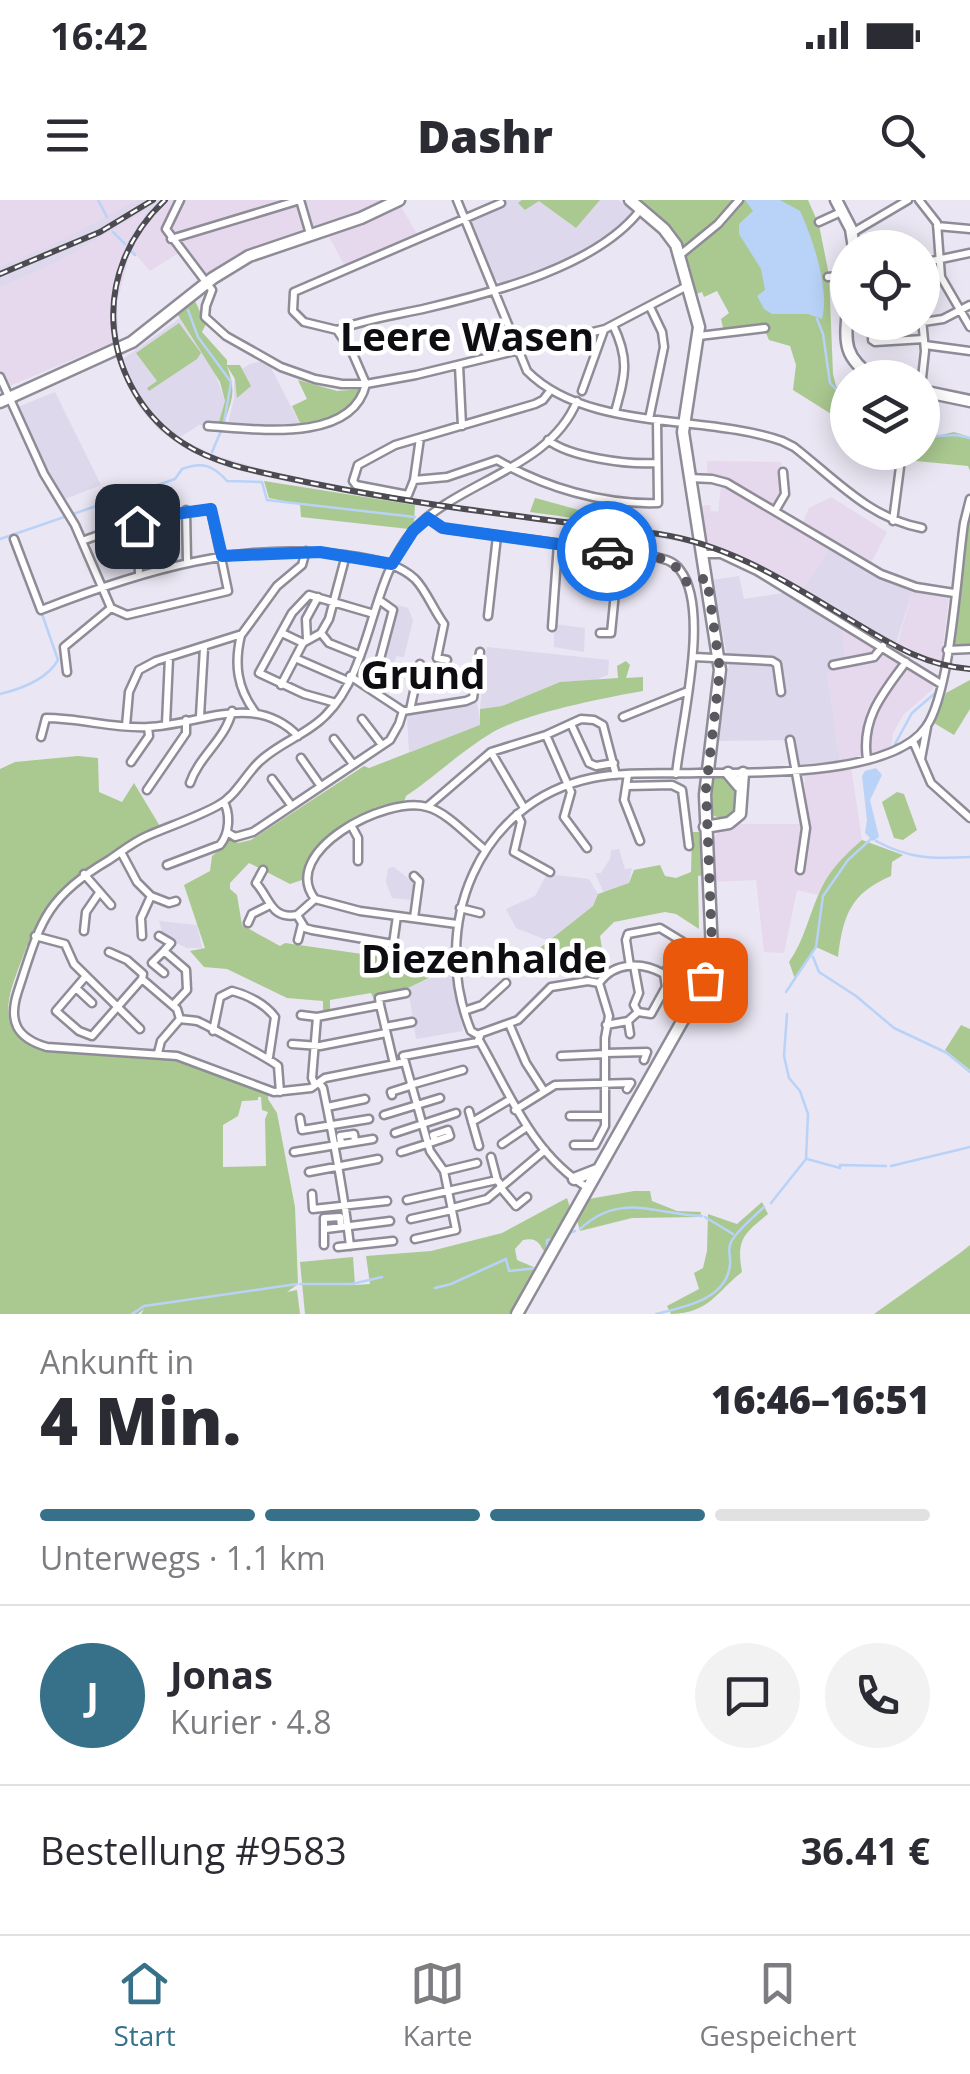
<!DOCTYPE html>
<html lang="de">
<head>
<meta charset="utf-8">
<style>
	:root { --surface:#fff; --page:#f2f2f3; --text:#2b2b33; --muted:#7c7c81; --line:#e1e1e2; --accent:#367189 }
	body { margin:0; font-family:"Open Sans",sans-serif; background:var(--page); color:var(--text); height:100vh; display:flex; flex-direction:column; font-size:38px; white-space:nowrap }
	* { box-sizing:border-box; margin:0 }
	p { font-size:32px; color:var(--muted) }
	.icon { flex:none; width:55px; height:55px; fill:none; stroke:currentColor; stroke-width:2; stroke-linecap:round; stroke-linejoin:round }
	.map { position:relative; height:1114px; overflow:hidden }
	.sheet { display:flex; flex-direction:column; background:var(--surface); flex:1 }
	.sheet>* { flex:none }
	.fabs { position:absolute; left:830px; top:30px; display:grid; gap:20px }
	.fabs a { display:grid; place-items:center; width:110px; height:110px; border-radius:50%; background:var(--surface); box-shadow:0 5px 25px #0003; font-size:50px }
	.pin { position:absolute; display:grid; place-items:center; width:85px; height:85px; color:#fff; margin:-42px; border-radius:20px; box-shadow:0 5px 15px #0006 }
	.courier { position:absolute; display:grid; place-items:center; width:100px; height:100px; margin:-50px; border:8px solid #1a73e8; border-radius:50%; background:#fff; color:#222; box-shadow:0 2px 12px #0007 }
	.summary em { font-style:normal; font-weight:800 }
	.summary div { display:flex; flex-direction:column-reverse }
	.summary { display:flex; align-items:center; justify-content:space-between; height:170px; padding:0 40px }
	h1 { font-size:65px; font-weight:800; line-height:75px }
	.bar { display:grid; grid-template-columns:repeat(4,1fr); gap:15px 10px; align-content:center; height:120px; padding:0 40px }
	.bar i { height:12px; border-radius:8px; background:var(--line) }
	.bar .on { background:var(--accent) }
	.bar p { grid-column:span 4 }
	.line { display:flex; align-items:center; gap:25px; padding:0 40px; border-top:2px solid var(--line) }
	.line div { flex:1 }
	.round { display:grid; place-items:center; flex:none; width:105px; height:105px; border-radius:52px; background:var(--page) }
	.status { display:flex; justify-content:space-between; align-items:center; height:70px; padding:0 50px; background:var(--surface); direction:ltr }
	.status svg { height:28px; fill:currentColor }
	header { display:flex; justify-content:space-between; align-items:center; height:130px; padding:0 40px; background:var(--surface); font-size:45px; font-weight:800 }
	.dock { display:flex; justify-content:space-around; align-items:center; height:140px; border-top:2px solid var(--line); background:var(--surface); font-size:28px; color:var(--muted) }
	.dock a { display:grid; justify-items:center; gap:5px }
	.dock .on { color:var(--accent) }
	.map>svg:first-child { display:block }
</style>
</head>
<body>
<div class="status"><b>16:42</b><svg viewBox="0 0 49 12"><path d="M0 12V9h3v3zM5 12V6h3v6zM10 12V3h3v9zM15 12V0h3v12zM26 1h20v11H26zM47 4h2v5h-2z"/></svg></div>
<header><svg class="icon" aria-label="menu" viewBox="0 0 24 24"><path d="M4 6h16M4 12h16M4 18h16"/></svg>Dashr<svg class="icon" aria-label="search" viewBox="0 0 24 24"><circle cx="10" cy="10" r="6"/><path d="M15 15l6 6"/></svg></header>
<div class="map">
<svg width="970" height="1114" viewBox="0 0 970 1114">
	<rect width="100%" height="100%" fill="#eae6f3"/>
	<path fill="#e6d9ed" d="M0 0H388L249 51 208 75 186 52 177 54 150 71 131 49 117 103 119 140 0 190Z
		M400 5 419 37 346 68 327 33Z
		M707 261 781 262 784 289 771 314 829 349 804 390 754 362 705 343 697 306 710 305 711 311 718 312 722 278 707 275Z
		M831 297 887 332 870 365 803 322 809 308Z
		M913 390 949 398 941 462 897 445Z
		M841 423 878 446 932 484 933 489 904 514 893 533 891 548 840 561 827 472Z
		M851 566 862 640 840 661 818 695 797 690 784 753 764 752 756 680 713 682 711 641 718 632 737 624H808L804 575Z"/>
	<path fill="#ddd8eb" d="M137 0H168L141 29 123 66 115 111 118 143 113 146 111 128 114 79 127 42 148 9 59 61 0 87V67L65 39Z
		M498 0H618L635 11 587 52 501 83 493 77 469 19 501 7Z
		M180 118 213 168 225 201 218 225H199L174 241 158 229 139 207 115 156 121 154 123 159Z
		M267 160 302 228 227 227 234 199V180L240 170 250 164Z
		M55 192 101 285 65 299 44 266 18 207Z
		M184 241 215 255 277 274 439 303 378 297 235 269 191 252 181 246Z
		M452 305 662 333 697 341 698 344 448 307Z
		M705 343 754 362 803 390 829 349 886 381 913 390 896 443 844 414 910 452 937 462V465L909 455 756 366 706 346Z
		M739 376 744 399 788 392 841 423 845 461 829 462 830 472 827 473 840 561 797 565 794 540 718 541 729 465 712 380Z
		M397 405 408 408 413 420 404 457 396 456 388 488 378 486Z
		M554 424 585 428 584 452 554 447Z
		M487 447 609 460 608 475 595 480 560 482 502 506 480 509Z
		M477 503 481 525 409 552 407 514Z
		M619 649 625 669 632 668 629 683 604 693 595 673H601L610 659 611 650Z
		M394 667 415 684 412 700 392 698 386 682 388 668Z
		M547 674 589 679 598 694 593 706 549 741 516 728 506 709 535 696Z
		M159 721 197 725 202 748H187L172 741 163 735Z
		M451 776 463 831 416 839 408 788 431 778Z"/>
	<path fill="#aac990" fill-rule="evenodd" d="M522 0H600L576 28 539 1 525 10 518 3Z
		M633 0H808L819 25 829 75 833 174 836 186 847 199V231L836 217 793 190 796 165 790 146 769 140 765 131 725 136 721 119 729 113 717 91 704 97 702 92 693 95C681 40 672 38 633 0Z
		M195 101 206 124 202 132 227 160V165H240L251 186 237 198 235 179 227 166C236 192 233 197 224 223L218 225 225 201 220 182 178 115Z
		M179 123 201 153 197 159 149 191 147 188 157 181 136 153Z
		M298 180 337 191 363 189C348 214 330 222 301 225L292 206 307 199Z
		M954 232 970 237V271L968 266 906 260 905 263 887 260 869 253 922 252 923 239Z
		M264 281 415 305 414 323 409 329 301 317 300 304 269 298Z
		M535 298 539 299 597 315 595 321 530 312Z
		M970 313V445L956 446 952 439Z
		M626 461 630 465 626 478 643 477V491C603 498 527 513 493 532 461 551 436 576 406 596L404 602C362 607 315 638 302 680L290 684 249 663 230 683V689L237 695 242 725 280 746 285 743 383 757 391 751 450 757 451 775 431 777 408 788 406 793 374 799 371 793 330 800V812L323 813V801L287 798 227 769 204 767 190 751 205 748 184 685 210 671 212 656 223 647 228 637 238 643 251 640 364 566 369 568 480 525V509L502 506 560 482 618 478 617 466Z
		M970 480V509L954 535 934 523 946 493Z
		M78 556 98 558 99 592 122 602 134 583 161 628 64 690 31 746 27 745C20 768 0 804 12 827 30 863 138 850 175 856 206 861 239 880 269 891L268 899 277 913 295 1007 298 1084 287 1092 297 1090 300 1114H141L144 1109 138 1114H0V569L15 562ZM258 897H261L262 910 268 912 265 919 266 966 223 967V925L238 916 242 901 258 900Z
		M712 578H728L736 592 735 610 722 619 710 614Z
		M897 592 904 594 917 630 903 640 894 638 882 602Z
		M692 632H699L704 675 698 676 699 729 676 714 665 712 614 722 600 736 602 749 537 763 536 751 593 706 598 694 629 683 634 670 660 665 665 676 676 678 691 672Z
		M862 640 903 655 892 662 891 676C851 693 843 715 838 757L816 747 795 779 789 762C805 739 809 714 821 689 830 669 846 654 862 640Z
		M961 825 970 829V870L945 850Z
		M634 991H650L652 1001 677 1011 701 1012 700 1017 632 1018 580 1031 577 1020 589 999Z
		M567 998 571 1011 545 1053C539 1043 537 1037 523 1040L515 1049 517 1060 538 1069 509 1114H305L300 1062 353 1057 355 1085 370 1084 366 1056 431 1051 502 1033Z
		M762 1002 768 1014C744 1034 736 1039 742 1072 716 1092 710 1113 671 1114L667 1106 699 1089 694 1073 703 1068 707 1051 708 1014 737 1024Z
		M970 1045V1114H874L960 1053Z"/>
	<path fill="#b9d2f8" d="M745 0H780L800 11C813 39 830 90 822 119L808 114H772L764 109 757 96 765 90 761 69 739 34V24L753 11Z
		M876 568 882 575 870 600 879 637 873 641 865 633 867 620 862 576 865 571Z"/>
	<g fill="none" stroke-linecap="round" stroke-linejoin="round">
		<path stroke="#b9d2f8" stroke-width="2.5" d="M98 0 107 17
			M113 32 125 44
			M130 50 135 55
			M188 110 198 137 231 182 224 223
			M817 119 823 134 830 183 848 202
			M922 237 956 235 970 238
			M212 252 221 231
			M0 339 175 279 182 269C203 261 214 266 227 281L262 282 267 300 415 317
			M0 494C21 489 47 479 58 460L42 414
			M895 544 912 513 934 494
			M876 641C910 659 931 659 970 657
			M813 757 819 772 856 796 894 828 947 853 970 872
			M786 792 816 747 823 696 848 660 871 639
			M807 959 840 968V965L886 966
			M891 966 970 947
			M771 1003 806 959 808 914 800 891 789 878 784 856 787 814
			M705 1017 733 1034
			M580 1029C621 991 656 1015 702 1016
			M569 1033 575 1031
			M547 1052V1040L554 1039
			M300 1084H352L382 1077
			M435 1088 451 1084 506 1059 509 1071 538 1068
			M132 1114 144 1106 297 1084
			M656 1114C684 1107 726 1100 730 1065 731 1056 727 1050 731 1042 738 1029 754 1017 764 1007"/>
		<defs>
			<path id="minor" d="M180 0 166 29 212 90 206 106 205 117 226 136 281 167 315 179 342 184H366L416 175 605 129 687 86
				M300 0 310 34
				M457 0 527 171C587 232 706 214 782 241L794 247C835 279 869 318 922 328
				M919 0 937 23 941 77 970 127
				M819 22 841 12
				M937 26 970 29
				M852 33 908 0
				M171 39 300 0
				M680 55 718 24 739 0
				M922 63 970 53
				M828 77 848 75
				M922 92 934 85
				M873 122 872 140 875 142 924 139
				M923 122 943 119 970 105
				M613 125C630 160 625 176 615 212
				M337 130C365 119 397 115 427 108 495 92 598 66 641 9
				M699 136 765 128
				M925 145 970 151
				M459 165 462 226
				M0 177 44 274 75 325 111 408 127 415 228 391 211 309 146 318 82 341
				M922 178 925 151 922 119
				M366 184 353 154 337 130 304 122 293 111 294 92 501 3
				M582 191 604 130
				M577 201C549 270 457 281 413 331 369 382 373 468 326 515 307 535 278 543 258 563 244 577 236 596 217 606 195 618 170 626 147 636 133 642 121 652 109 660 44 698 40 724 18 791 8 821 16 838 47 847L177 856 274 892 311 888 325 878 405 862 403 856 477 842 480 836 471 831C429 728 477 602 592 578 626 571 664 574 699 573
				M649 219 664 147 662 132 650 107
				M208 226C255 229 352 244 366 184
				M420 238 414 280 447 277 497 260C544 287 603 305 658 303L657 220
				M548 240C569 257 628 265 656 263
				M689 278 712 279 727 283 881 374 916 387 954 393
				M414 280 408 295 356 285 353 281 358 265 395 245 535 204 543 200 550 191
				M186 310 187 361
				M775 311 785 294 783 272
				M428 318 441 328 652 356C663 359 673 360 680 370 711 409 681 525 676 574
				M137 320 139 374
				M893 321 900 267
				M14 339 41 410C143 370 247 338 358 357 378 361 399 364 415 379 426 390 434 411 444 424L437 458 447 460
				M704 354H721L757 371 941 484
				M488 416 497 336
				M552 427 558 344
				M282 433 303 443
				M321 433 329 443 359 455
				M600 433H611L619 352
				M241 435C234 464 237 488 255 512
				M307 439 306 419 318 397
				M947 450 970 449
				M694 457 772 461 777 464 781 492
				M295 458 348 481
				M833 465 874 457 883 446
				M67 472 64 447 111 408
				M350 476 403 511 466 501 473 498 480 452
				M281 485 303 443 321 433 329 419 346 355
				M372 489 393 410 379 400
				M336 503 304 494 259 473 292 413 309 395 374 414
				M410 510 420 464
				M200 516 204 448
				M623 517 688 491
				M362 519 382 545
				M166 524 169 458
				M571 524 589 563 596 566 614 563
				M126 526 129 492 139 470 156 461 242 434 277 386 302 365 306 351
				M546 535 571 592 564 617 587 648
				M41 537 46 518C81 518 114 529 148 527 200 525 254 491 298 536
				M334 539 353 564
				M790 540 806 628 800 670
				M913 541 931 583 970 618
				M491 552 524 608
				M301 558 320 585
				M867 559C861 518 883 493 906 462
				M921 559 927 527
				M131 562 149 536 148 527
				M713 573C765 573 894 574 926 527 951 492 957 370 964 323L970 299
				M628 574 624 600 640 641
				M272 579 291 605
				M190 583C199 556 226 539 232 511
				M627 586 672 585 682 590 689 646
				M147 590 186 533V520
				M427 607 491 552 546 535 581 519 594 520 603 525 616 575
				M517 614 521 622 514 652 550 672
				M351 625 358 638V661
				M227 632 235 637 253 632 390 540 399 524 403 511
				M121 652 137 682 151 696 141 718 142 736
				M167 665 220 645C230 633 230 614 224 602
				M263 670 256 683C270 698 271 720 297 715L315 699
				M84 674 111 705
				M414 676 419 681 414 718
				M151 696 169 703 176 701
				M460 708 480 713
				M297 715 305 728 312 730 393 744 397 716
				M248 723 252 714 270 705
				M457 724 360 711 315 699C278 652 386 595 427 607 447 612 468 636 484 649
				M84 731 86 712 99 693
				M35 736 65 744 74 764 140 829
				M159 736 171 743 164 751
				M298 740 302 724
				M109 752 127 760 143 774 142 779
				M630 766 626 740 628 734 660 728 683 742 664 774
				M634 766 639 793 634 805 638 812
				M164 773 152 763 164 751 186 770 187 790 173 805
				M86 776 56 811 79 831 92 836 142 779 177 809 180 819
				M599 783C615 761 643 762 664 774
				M76 788 92 803
				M380 805 379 798 406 793
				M464 811 482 805 506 783
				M301 815 317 817
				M180 819C186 820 191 820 197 821 205 824 273 861 278 866L280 892
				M628 821 630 834
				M606 825 628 821 638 812 651 814 666 787 664 774
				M510 826 526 863 544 891
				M385 827 412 822
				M213 831 220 797 232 791C248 795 265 804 275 817L269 857
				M479 834 518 820 551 787 588 781 599 783 609 816 605 838V926L595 945H574
				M479 840C510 894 532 954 588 988
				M292 844 320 846 386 833
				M158 853 161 841 180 819
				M605 853 647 852 644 860
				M561 856 605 854
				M405 862 430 951 444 971 456 1030 415 1039
				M319 883 323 888C334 941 344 993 350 1046
				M315 885 312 878 317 817 380 805 393 860
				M410 885 463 870
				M392 895 391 892 410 886
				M327 907 365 899
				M515 910 555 885 631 883 627 889
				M469 911 479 946
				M384 915 440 898
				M570 916H605
				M300 918 302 930 369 919
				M472 922 509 900
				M395 933 456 913
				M341 944 340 936 354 934 355 941
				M502 944 527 927
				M294 952 373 939
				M401 952C417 947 434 942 450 936L448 930 433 935 435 941
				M491 957 497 980
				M444 971 477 963
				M309 972 378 959
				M500 987 516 1006 527 997
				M312 994 313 1009 387 1001
				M407 1000 497 980 502 986
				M452 1008 487 999 545 950
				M411 1019 452 1010
				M326 1029 390 1021
				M324 1045V1018L340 1017 341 1027
				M338 1047 393 1041"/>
			<path id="major" d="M836 0 851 29 854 48
				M848 108C845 143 843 157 874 178
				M922 191 970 201
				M0 202 132 142 213 78 249 56 361 18 399 0
				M728 573 739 586
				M705 627 729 623 740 614 743 573
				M574 979 597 970
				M517 1114 701 788 712 751 705 595 720 470 683 232 699 127 676 45 664 29 630 0"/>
		</defs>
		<use href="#minor" stroke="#8f8c97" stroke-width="11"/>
		<use href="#major" stroke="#8f8c97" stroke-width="15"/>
		<use href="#minor" stroke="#fff" stroke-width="6"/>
		<use href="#major" stroke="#fff" stroke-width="10"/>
		<defs>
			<path id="rail" d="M165 0C129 34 109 80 114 130 119 175 144 218 183 243 218 266 265 273 306 282 422 306 541 319 659 334 731 345 788 383 849 419 888 442 924 466 970 469
				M0 74 100 32 153 0"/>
		</defs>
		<use href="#rail" stroke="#4d4b52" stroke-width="6"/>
		<use href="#rail" stroke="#fff" stroke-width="2.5" stroke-dasharray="8" stroke-linecap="butt"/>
		<defs>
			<path id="minor-bridge" d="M699 573H713"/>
		</defs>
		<use href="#minor-bridge" stroke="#8f8c97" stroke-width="11" stroke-linecap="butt"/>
		<use href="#minor-bridge" stroke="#fff" stroke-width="6"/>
	</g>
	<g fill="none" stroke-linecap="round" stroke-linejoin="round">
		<path stroke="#5b5960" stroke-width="10" stroke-dasharray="0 18" d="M607 351C637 355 673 350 687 383L707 378 720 470 706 589 712 744 705 780"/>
		<path stroke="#1a73e8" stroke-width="12" d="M137 326V320L146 318 211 309 222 356 320 352 392 364 413 331 428 318 443 328 607 351"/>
	</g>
	<g text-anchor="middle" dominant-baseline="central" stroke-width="9" stroke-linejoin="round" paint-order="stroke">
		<g font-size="40" font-weight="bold" fill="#0e0d11" stroke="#fff">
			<text x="467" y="135">Leere Wasen</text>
			<text x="423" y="473">Grund</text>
			<text x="484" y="757">Diezenhalde</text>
		</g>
	</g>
</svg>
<div class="fabs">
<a><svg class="icon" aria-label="locate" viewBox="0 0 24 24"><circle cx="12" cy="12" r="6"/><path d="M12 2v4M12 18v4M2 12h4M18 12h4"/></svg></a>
<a><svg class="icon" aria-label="layers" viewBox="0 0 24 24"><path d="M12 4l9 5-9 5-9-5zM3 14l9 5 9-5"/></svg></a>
</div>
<div class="pin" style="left:705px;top:780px;background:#ea580c"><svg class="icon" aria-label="bag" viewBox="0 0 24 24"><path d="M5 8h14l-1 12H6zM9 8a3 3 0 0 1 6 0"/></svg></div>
<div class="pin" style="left:137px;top:326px;background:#1f2937"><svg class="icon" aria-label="home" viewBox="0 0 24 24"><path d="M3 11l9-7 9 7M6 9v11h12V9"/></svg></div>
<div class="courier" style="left:607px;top:351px"><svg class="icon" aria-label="car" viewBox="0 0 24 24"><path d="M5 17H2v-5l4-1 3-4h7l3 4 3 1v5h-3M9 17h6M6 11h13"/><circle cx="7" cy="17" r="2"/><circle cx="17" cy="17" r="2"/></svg></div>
</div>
<section class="sheet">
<div class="summary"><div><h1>4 Min.</h1><p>Ankunft in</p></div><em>16:46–16:51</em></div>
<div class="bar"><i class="on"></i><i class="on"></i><i class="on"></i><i></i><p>Unterwegs · 1.1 km</p></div>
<div class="line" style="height:180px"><b class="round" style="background:var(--accent);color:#fff">J</b><div><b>Jonas</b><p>Kurier · 4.8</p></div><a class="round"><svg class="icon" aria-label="chat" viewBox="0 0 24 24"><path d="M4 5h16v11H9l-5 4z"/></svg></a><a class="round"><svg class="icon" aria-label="phone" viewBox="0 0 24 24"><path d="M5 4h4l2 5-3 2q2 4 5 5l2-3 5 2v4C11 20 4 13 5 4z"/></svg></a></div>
<div class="line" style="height:130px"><div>Bestellung #9583</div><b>36.41 €</b></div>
</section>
<nav class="dock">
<a class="on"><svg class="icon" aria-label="home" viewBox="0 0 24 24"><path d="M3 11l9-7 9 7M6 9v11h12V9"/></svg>Start</a>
<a><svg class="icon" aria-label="map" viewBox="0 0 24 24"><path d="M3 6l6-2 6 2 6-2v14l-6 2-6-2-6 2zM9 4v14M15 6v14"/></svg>Karte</a>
<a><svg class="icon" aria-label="saved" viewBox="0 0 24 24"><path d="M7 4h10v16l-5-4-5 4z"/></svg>Gespeichert</a>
</nav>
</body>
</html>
